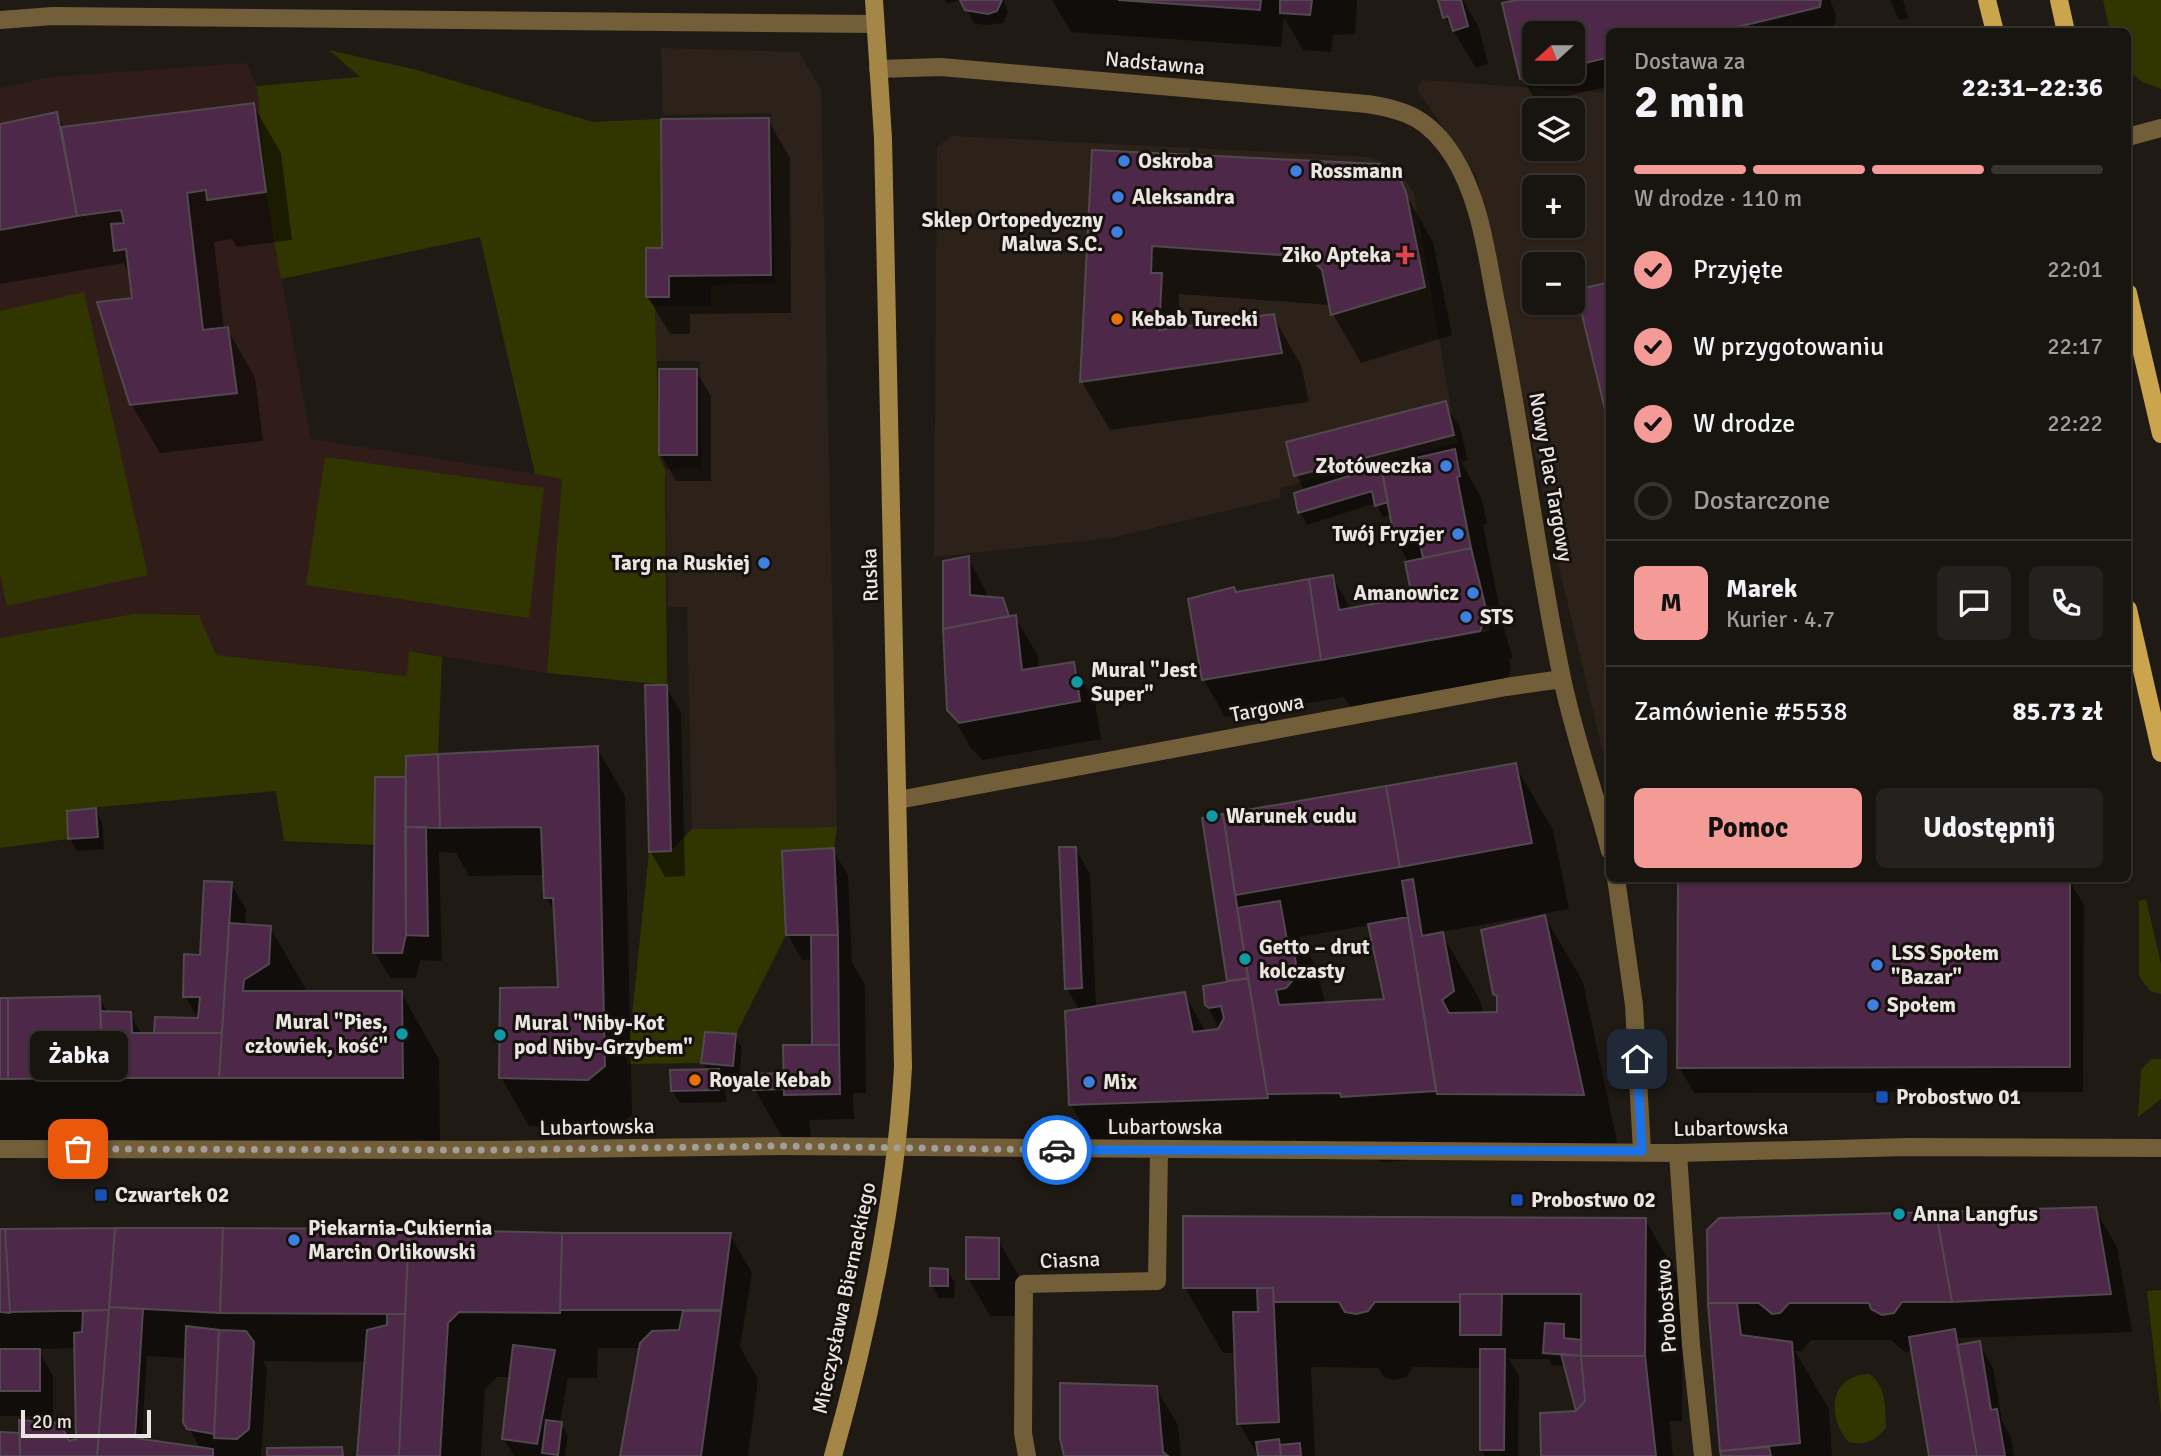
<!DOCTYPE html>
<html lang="pl">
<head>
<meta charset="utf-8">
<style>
	:root { --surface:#181410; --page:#25211e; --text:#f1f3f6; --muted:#9f9e9f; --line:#363330; --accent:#f59b97 }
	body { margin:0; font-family:Signika,sans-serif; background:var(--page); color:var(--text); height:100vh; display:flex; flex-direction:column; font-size:26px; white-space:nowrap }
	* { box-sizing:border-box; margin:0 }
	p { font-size:23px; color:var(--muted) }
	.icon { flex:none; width:38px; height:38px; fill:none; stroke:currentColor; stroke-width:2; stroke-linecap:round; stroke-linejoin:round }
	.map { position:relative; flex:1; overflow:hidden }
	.side { position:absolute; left:1606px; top:28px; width:525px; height:854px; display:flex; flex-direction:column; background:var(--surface); border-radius:10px; box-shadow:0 2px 5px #0004,0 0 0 2px var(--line) }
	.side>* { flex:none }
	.needle { width:46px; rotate:249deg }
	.buttons { position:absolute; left:1522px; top:21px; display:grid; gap:14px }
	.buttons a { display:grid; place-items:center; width:63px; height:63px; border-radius:10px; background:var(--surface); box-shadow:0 2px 5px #0004,0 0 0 2px var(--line); font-size:35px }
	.scale { position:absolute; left:21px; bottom:18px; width:130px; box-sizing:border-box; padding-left:7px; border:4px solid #eae5e2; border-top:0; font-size:19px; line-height:24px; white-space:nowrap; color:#eae5e2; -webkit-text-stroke:5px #17110d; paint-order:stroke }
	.pin { position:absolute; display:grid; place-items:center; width:60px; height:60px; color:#fff; margin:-30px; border-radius:14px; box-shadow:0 4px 10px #0006 }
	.courier { position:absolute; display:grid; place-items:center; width:70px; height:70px; margin:-35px; border:5px solid #1a73e8; border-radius:50%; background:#fff; color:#222; box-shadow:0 2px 9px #0007 }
	.bubble { position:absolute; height:49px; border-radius:10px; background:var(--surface); box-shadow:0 2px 5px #0004,0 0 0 2px var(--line); font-size:23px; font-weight:700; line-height:49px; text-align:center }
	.overview em { font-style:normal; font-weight:700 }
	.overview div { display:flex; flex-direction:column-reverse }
	.overview { display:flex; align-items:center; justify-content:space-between; height:119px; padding:0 28px }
	h1 { font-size:46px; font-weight:700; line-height:52px }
	.bar { display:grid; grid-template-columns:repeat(4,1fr); gap:10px 7px; align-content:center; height:84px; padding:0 28px }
	.bar i { height:9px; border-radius:5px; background:var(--line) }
	.bar .active { background:var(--accent) }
	.bar p { grid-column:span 4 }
	.line { display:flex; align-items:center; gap:18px; padding:0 28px; border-top:2px solid var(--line) }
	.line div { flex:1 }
	.round { display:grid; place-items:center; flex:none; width:74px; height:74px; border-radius:10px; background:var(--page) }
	ol { padding:0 28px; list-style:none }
	li { display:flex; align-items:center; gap:21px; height:77px }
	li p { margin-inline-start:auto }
	li .icon { padding:7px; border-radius:50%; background:var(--accent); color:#111; stroke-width:4 }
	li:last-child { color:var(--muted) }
	li i { width:38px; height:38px; border:4px solid var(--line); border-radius:50% }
	.action { display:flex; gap:14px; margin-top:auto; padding:14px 28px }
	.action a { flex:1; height:80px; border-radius:10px; background:var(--accent); color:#111; font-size:28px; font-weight:700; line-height:80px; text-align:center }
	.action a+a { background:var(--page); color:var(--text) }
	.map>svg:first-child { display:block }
</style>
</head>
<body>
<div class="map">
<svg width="2161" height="1456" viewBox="0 0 2161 1456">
	<rect width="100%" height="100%" fill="#201a15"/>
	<path fill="#2d2219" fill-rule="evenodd" d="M661 48 799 52 821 90 837 827 692 829 687 607H668L665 469 702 468 700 361H656L655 306 711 305V285L775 283 771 113 663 115Z
		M1422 80 1610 93V782L1555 550 1477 177 1417 89ZM1535 110H1573V149H1535ZM1535 187H1573V226H1535ZM1535 264H1573V303H1535Z
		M952 136 1369 157 1396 167 1414 193 1457 443 1280 488V498L1111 538 934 557 937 147Z"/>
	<path fill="#301d1a" d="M247 63 257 86 267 200 311 439 562 478 547 673 410 651 408 676 216 655 199 615 133 614 0 638V88L50 77Z"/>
	<path fill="#313600" d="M2103 0H2161V89L2142 82 2128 70V32L2110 31Z
		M329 50 417 70 593 122 661 119 662 248 646 249V297L655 306 659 455 665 469 667 685 547 673 562 479 535 474 480 237 281 279 267 200 257 86 360 77Z
		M84 292 148 575 7 606 0 574V311Z
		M325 457 544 488 529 618 306 585Z
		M133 614 199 615 216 655 407 676 409 651 442 657 438 754 406 756V777H376L375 845 284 841 276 791 68 810V839L0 848V638Z
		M837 827 834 848 782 852 786 935 736 1034 705 1032 701 1063 627 1064 649 852 671 851 692 829Z
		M2146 899 2161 964V994L2150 991 2139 976V901Z
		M2151 1059H2161V1099L2138 1117 2141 1070Z
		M2161 1290V1415L2147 1291Z
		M1869 1374C1886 1384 1886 1410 1886 1428 1874 1441 1866 1446 1849 1442 1826 1417 1829 1375 1869 1374Z"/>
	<path fill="#0007" fill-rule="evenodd" d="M943 0H960L948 4Z
		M961 0H1004L1008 12 1003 23 984 25 974 23Z
		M1052 0H1357L1355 34 1333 35 1331 52 1303 50 1284 17 1281 47 1071 32Z
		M1439 0H1463L1479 28 1488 64 1476 68 1445 17Z
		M1523 0H1830L1836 15 1834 32H1610V86L1537 103 1522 78ZM1535 33H1573V72H1535Z
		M1890 0H1903L1908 18 1899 20Z
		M253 105 281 153 292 240 237 247 232 239 214 242 224 329H227L255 377 263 441 160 453 131 404 134 299 131 277 123 263 0 284V125L56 114 64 128Z
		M768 120 790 158 791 313 690 314V334H670L648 297 664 250Z
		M1094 151 1405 193 1433 242 1452 335 1361 363 1333 314 1331 305 1179 294V306L1189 328 1273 316 1301 365 1309 402 1110 430 1082 382Z
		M661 371H696L711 396V481H676L661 455Z
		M1445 403 1460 428 1468 460 1461 462 1482 499 1487 524 1483 525 1503 625 1513 658 1509 659 1511 670 1508 679 1351 708 1344 697 1225 717 1204 680 1236 594 1332 576 1351 609 1414 598 1409 563 1397 542 1392 515 1383 517 1376 503 1307 525 1300 512 1305 491 1296 475ZM1489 628V631L1437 641V637Z
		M968 558 990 599 1002 600 1012 617H1015L1037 654 1039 669 1073 664 1095 702 1101 739 983 760 971 748 949 710 945 562Z
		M666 687 681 712 685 876 665 877 650 851Z
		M597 748 625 796 632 1115 616 1128 529 1126 501 1077 560 988 556 915 546 897 545 875 469 876 456 853 439 852 442 961 420 960 416 978H390L375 953 407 779Z
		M1515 765 1553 830 1569 909 1441 932 1480 1000 1483 1014 1499 1013V1001L1495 993 1545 917 1583 982 1621 1160 1475 1156 1381 1162 1379 1158 1307 1160 1293 1136 1295 1146 1099 1153 1071 1105 1080 1011 1067 989 1075 848 1090 874 1096 1008 1184 994 1206 1032 1219 1030 1207 1004 1230 983 1204 819ZM1370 925 1386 1000 1325 1004 1317 968 1299 937Z
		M95 809 102 822 104 849 77 851 70 839 69 812Z
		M833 850 848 875 852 962 865 985 866 1093H853L854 1119 809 1120 811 1137 783 1138 755 1090 754 1076 785 1075 814 1047 813 960H802L788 935Z
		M2069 880 2084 905 2083 1092 1694 1093 1679 1067Z
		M231 884 246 909 245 926 270 927 308 993H401L439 1059 440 1143H0V999L99 998 108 1013 130 1014 142 1035H155L199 1020 185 996Z
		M735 1036 742 1048 739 1078 721 1076 725 1084 726 1102 680 1103 672 1091 708 1071 703 1063Z
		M2095 1209 2117 1247 2132 1332 1958 1338 1963 1346 1979 1343 1993 1368 2002 1421 2011 1437 2014 1456H1931L1913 1351 1905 1352 1891 1340H1811L1802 1351H1795L1829 1409 1832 1456H1723L1709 1303Z
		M1645 1219 1683 1285 1682 1421H1669L1673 1456H1543L1578 1413 1566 1366 1552 1365 1549 1359H1509L1519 1376 1518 1456H1485L1481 1449 1482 1368 1413 1367 1406 1377 1394 1380 1385 1378 1378 1368 1311 1367 1315 1456H1258L1239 1423 1236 1353H1223L1185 1288Z
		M115 1230 730 1235 752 1273 740 1347 758 1379 748 1456H620L641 1348H598L597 1378H568L560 1422 568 1436 565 1456H514L504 1439 511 1377H497L485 1389 481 1456H359L366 1362 263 1361 267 1369 261 1456H0V1434L69 1443 78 1440 76 1348 38 1349 53 1376V1416H0V1231ZM147 1356 187 1358 185 1421 200 1449 142 1440Z
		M998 1240 1020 1278 1019 1316H990L968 1278Z
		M947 1270 955 1283 954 1298H939L931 1285Z
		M1156 1388 1178 1425 1181 1456H1066Z"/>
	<path fill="#4e2848" stroke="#50494e" stroke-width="2" d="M960 0H1002L997 11 988 14 965 10Z
		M1118 0H1261L1260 10Z
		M1280 0H1312L1310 15 1280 13Z
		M1438 0H1461L1468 26 1453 31 1448 16 1443 18Z
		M1516 0H1821L1820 7 1717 32H1610V57L1573 66V33H1535V72H1549L1520 79 1502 3Z
		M254 103 266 192 207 200 206 190 187 193 203 330 228 327 237 393 130 405 97 302 132 298 126 249 114 251 111 224 124 223 121 210 77 216 61 127Z
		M57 112 77 216 0 230V124Z
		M769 118 771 275 669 276V297H646V248H662L661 119Z
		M1092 150 1380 164 1401 181 1406 192 1425 287 1331 315 1322 270 1309 257 1152 246 1151 273H1162L1159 330 1274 314 1282 353 1080 382Z
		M1610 282V430L1576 290Z
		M659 369H697V455H659Z
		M1446 401 1454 435 1294 476 1286 442Z
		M1455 449 1460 476 1457 477 1471 548 1423 558 1419 539 1395 543 1381 466Z
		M1381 466 1388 502 1375 506 1372 491 1298 513 1294 493Z
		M1471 548 1486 609 1482 611 1484 621 1480 631 1321 660 1309 579 1333 575 1339 610 1412 597 1405 562Z
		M969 556 970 595 1003 598 1009 616 943 629V561Z
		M1309 579 1321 660 1202 680 1188 599 1234 587 1236 592Z
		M1016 615 1022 670 1074 662 1080 701 959 723 947 710 943 629Z
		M645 685H667L671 851 649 852Z
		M598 746 605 1066 588 1080 499 1078 500 988 558 987 553 898H544L541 827 440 828 438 754Z
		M438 754 440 828 405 827 406 756Z
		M1516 763 1532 843 1400 867 1386 786Z
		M375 777H406V935L402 953H373Z
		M1386 786 1400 867 1235 895 1223 814Z
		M96 808 98 837 68 839 67 811Z
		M1223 814 1248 978 1227 981 1202 818Z
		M405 827H426L428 936 406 935Z
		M1059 847H1076L1082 988 1065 989Z
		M834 848 838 935H786L782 851Z
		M2070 878V1067L1677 1068 1678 880Z
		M1413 879 1422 936 1443 932 1454 991 1442 1000 1449 1013 1497 1012V996L1493 994 1481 930 1545 915 1584 1095 1437 1094 1402 881Z
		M204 881 232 882 222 1033H154L155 1017 198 1018 200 997H183L184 954 200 955Z
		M1280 901 1287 940 1292 943 1296 964 1291 965 1293 980 1286 988 1276 990 1279 1005 1384 999 1368 924 1408 917 1436 1091 1341 1097 1340 1093 1267 1094 1237 908Z
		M229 923 271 926 269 964 244 980 243 991H402L403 1078H219Z
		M811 935H838L839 1045H812Z
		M1248 978 1268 1098 1069 1105 1065 1011 1185 992 1193 1032 1218 1029 1224 1018 1221 1006 1209 1008 1205 1005 1203 986Z
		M100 996 103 1078 8 1079V998Z
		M0 998H8V1079H0Z
		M100 1011 131 1012 132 1033H222L219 1078H103Z
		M705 1032 736 1034 733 1066 701 1063Z
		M783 1045H839L840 1094 784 1095Z
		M719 1069V1090L671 1091 670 1070Z
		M783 1073 784 1089 753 1090 752 1074Z
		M2096 1207 2111 1294 1952 1302 1936 1212Z
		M1936 1212 1952 1302H1902L1894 1313 1882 1315 1871 1309 1869 1303H1789L1780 1313 1772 1314 1759 1303H1708L1707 1230 1719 1218Z
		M1183 1216 1646 1218 1645 1356H1581V1294H1460V1302H1375L1368 1311 1356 1314 1345 1312 1339 1302H1274L1273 1288H1183Z
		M115 1228H223L220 1313 109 1307Z
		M115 1228 109 1310 10 1312 5 1229Z
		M223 1228 409 1229 405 1314 220 1313Z
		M0 1229H5L10 1313 0 1312Z
		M409 1229 562 1233 560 1313 459 1312 448 1323 440 1456H399Z
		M562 1233H731L721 1310H560Z
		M966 1237 999 1238V1279H966Z
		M930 1268 948 1269V1286H930Z
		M1257 1288H1273L1279 1422 1237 1424 1233 1312H1258Z
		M1460 1294H1502L1501 1335H1460Z
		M1708 1303H1737L1741 1335 1792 1342 1800 1443 1720 1451Z
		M109 1307 143 1309 135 1438 213 1449V1456H97Z
		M109 1310 97 1456H20L19 1420 60 1423 69 1441 76 1439 74 1333 82 1332 83 1311Z
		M683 1311H721L701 1456H620L640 1343 652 1331 679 1330Z
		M387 1314H405L399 1456H357L367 1330 387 1325Z
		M1545 1323 1564 1324V1338L1581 1340V1356L1543 1353Z
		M186 1326 219 1330 214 1434 187 1429 183 1422Z
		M1955 1329 1977 1456H1929L1909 1337Z
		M219 1330 246 1331 254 1342 249 1429 237 1439 214 1438Z
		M1980 1341 1991 1410 1997 1409 2005 1456H1977L1957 1345Z
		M513 1345 555 1350 537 1444 502 1439Z
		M0 1349H40V1391H0Z
		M1480 1349H1505L1504 1450H1480Z
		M1561 1354 1581 1356 1585 1401 1576 1411Z
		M1581 1356H1645L1656 1456H1541L1540 1413 1576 1411 1585 1401Z
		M1060 1383 1157 1386 1163 1452 1168 1456H1064L1060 1438Z
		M546 1420 562 1422 558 1455 542 1453Z
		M0 1432 20 1433V1456H0Z
		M1279 1439 1281 1456H1258L1256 1442Z
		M1300 1443 1301 1456H1281L1280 1445Z
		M342 1447 343 1456H267V1448Z
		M1769 1447 1771 1456H1721L1720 1451Z"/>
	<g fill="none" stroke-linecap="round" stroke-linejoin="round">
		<path stroke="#725f39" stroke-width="18" d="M0 20 53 16 875 24
			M878 69 941 67 1367 104C1408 110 1430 120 1453 156 1481 200 1487 258 1497 308 1522 430 1536 555 1562 678 1574 736 1595 793 1610 851
			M2128 137 2161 128
			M898 800 1506 687 1562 679
			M1616 878 1634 1005 1642 1151
			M0 1149 486 1150 779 1146 1678 1153 1907 1147 2161 1148
			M1678 1153 1691 1345 1703 1456
			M1027 1456 1023 1433 1024 1284 1157 1281 1159 1150"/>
		<path stroke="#a48646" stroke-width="18" d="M833 1456C868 1332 896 1195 903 1067L883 138 874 0"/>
		<path stroke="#cba44e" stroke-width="18" d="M1987 0 1995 32
			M2059 0 2066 32
			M2128 293 2161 434
			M2128 609 2161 753"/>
	</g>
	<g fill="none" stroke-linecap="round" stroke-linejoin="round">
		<path stroke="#a39e9a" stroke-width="7" stroke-dasharray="0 12.6" d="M78 1149 486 1150 779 1146 1057 1150"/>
		<path stroke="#1a73e8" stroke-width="9" d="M1057 1150 1642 1151 1637 1059"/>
	</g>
	<g fill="#3f7fe0" stroke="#17110d" stroke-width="2.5">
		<circle cx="1124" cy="161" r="7"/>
		<circle cx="1296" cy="171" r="7"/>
		<circle cx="1118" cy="197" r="7"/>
		<circle cx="1117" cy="232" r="7"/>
		<circle cx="1446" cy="466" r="7"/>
		<circle cx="1458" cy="534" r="7"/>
		<circle cx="764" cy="563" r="7"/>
		<circle cx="1473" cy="593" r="7"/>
		<circle cx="1466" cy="617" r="7"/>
		<circle cx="1877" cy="965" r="7"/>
		<circle cx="1873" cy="1005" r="7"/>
		<circle cx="1089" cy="1082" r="7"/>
		<circle cx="294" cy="1240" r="7"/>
	</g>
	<path fill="#e0444e" stroke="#17110d" stroke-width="2.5" d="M1401.5 244.5h7v7h7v7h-7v7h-7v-7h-7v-7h7z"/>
	<g fill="#e8710a" stroke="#17110d" stroke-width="2.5">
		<circle cx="1117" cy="319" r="7"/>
		<circle cx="695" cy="1080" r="7"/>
	</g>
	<g fill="#0f9aa8" stroke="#17110d" stroke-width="2.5">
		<circle cx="1077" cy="682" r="7"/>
		<circle cx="1212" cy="816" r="7"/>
		<circle cx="1245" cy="959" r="7"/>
		<circle cx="402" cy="1034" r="7"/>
		<circle cx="500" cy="1035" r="7"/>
		<circle cx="1899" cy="1214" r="7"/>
	</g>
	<g fill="#1a4fb4" stroke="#17110d" stroke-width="2.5">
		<rect x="1875" y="1090" width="14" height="14" rx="3.5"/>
		<rect x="94" y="1188" width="14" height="14" rx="3.5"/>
		<rect x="1510" y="1193" width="14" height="14" rx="3.5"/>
	</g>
	<g text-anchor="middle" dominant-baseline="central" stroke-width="6" stroke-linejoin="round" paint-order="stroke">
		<g font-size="21" fill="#eae5e2" stroke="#17110d">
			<text transform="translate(1155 63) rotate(5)">Nadstawna</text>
			<text transform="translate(1551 477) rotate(80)">Nowy Plac Targowy</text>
			<text transform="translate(870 575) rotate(-92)">Ruska</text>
			<text transform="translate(1267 708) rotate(-11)">Targowa</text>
			<text transform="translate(597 1127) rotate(-1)">Lubartowska</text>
			<text x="1165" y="1127">Lubartowska</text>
			<text transform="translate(1731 1128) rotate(-1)">Lubartowska</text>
			<text transform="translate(1070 1260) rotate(-2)">Ciasna</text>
			<text transform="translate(844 1298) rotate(-78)">Mieczysława Biernackiego</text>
			<text transform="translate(1666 1306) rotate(-94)">Probostwo</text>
		</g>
		<g font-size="21" font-weight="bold" fill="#eae5e2" stroke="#17110d" text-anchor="start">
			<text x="1138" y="161">Oskroba</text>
			<text x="1310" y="171">Rossmann</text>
			<text x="1132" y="197">Aleksandra</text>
			<text x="1103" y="220" text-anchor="end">Sklep Ortopedyczny<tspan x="1103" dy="24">Malwa S.C.</tspan></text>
			<text x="1391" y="255" text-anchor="end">Ziko Apteka</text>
			<text x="1131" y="319">Kebab Turecki</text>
			<text x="1432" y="466" text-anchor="end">Złotóweczka</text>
			<text x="1444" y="534" text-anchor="end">Twój Fryzjer</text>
			<text x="750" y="563" text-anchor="end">Targ na Ruskiej</text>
			<text x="1459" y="593" text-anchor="end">Amanowicz</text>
			<text x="1480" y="617">STS</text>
			<text x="1091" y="670">Mural "Jest<tspan x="1091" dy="24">Super"</tspan></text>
			<text x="1226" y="816">Warunek cudu</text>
			<text x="1259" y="947">Getto – drut<tspan x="1259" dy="24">kolczasty</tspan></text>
			<text x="1891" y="953">LSS Społem<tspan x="1891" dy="24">"Bazar"</tspan></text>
			<text x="1887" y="1005">Społem</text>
			<text x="388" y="1022" text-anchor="end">Mural "Pies,<tspan x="388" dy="24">człowiek, kość"</tspan></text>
			<text x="514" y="1023">Mural "Niby-Kot<tspan x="514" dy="24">pod Niby-Grzybem"</tspan></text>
			<text x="709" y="1080">Royale Kebab</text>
			<text x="1103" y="1082">Mix</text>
			<text x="1896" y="1097">Probostwo 01</text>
			<text x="115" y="1195">Czwartek 02</text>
			<text x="1531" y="1200">Probostwo 02</text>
			<text x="1913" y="1214">Anna Langfus</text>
			<text x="308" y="1228">Piekarnia-Cukiernia<tspan x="308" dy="24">Marcin Orlikowski</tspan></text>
		</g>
	</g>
</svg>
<div class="buttons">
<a><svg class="needle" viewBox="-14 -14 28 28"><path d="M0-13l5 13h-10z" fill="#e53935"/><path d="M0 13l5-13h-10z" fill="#9f9e9f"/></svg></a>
<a><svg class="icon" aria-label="layers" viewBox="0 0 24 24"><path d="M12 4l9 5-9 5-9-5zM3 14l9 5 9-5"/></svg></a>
<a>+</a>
<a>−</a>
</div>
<div class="scale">20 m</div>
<div class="pin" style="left:78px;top:1149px;background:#ea580c"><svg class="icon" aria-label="bag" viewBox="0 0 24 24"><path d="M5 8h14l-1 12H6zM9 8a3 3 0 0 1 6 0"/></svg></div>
<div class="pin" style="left:1637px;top:1059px;background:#1f2937"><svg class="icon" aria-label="home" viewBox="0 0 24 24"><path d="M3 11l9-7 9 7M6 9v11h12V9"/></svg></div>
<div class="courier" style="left:1057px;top:1150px"><svg class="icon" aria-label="car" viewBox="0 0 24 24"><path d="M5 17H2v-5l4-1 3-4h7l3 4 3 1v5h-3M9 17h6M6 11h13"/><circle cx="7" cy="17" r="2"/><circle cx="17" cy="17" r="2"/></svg></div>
<div class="bubble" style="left:30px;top:1031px;width:98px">Żabka</div>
<section class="side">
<div class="overview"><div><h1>2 min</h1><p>Dostawa za</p></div><em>22:31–22:36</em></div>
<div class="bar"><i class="active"></i><i class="active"></i><i class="active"></i><i></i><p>W drodze · 110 m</p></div>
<ol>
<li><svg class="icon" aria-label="check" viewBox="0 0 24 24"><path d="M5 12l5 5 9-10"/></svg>Przyjęte<p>22:01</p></li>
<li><svg class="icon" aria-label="check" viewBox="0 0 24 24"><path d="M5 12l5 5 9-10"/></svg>W przygotowaniu<p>22:17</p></li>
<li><svg class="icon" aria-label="check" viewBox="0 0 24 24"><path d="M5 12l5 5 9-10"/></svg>W drodze<p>22:22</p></li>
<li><i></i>Dostarczone</li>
</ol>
<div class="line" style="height:126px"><b class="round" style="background:var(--accent);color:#111">M</b><div><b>Marek</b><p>Kurier · 4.7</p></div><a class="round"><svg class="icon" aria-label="chat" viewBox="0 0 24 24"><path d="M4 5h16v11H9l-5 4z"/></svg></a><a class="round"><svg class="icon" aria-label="phone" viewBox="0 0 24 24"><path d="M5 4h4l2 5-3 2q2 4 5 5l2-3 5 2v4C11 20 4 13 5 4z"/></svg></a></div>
<div class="line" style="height:91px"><div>Zamówienie #5538</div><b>85.73 zł</b></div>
<div class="action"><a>Pomoc</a><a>Udostępnij</a></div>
</section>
</div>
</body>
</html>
